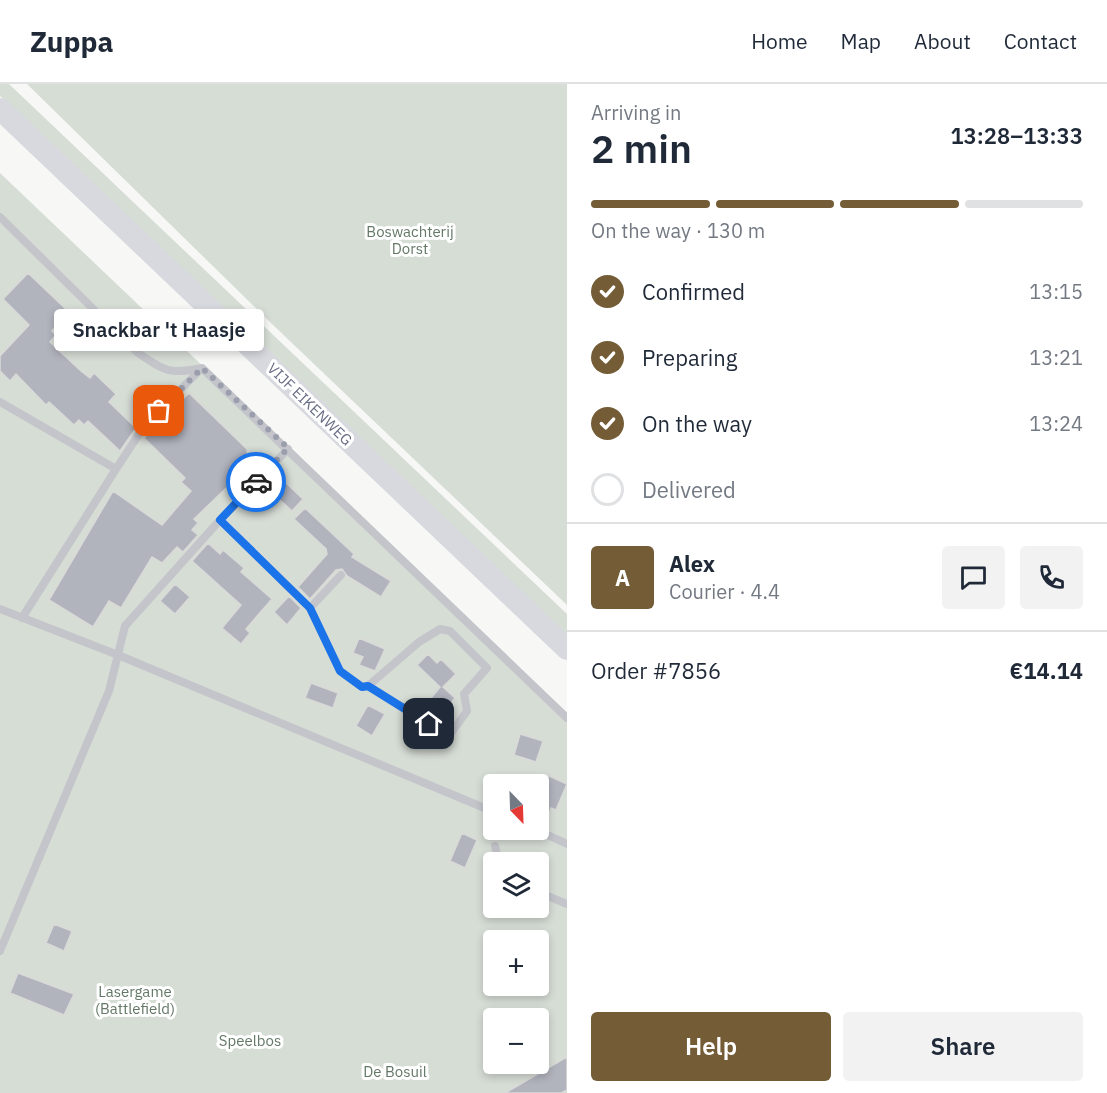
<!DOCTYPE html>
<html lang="en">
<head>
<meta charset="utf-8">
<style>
	:root { --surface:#fff; --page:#f2f2f3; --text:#1f2937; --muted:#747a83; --line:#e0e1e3; --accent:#735c36 }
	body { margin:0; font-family:"IBM Plex Sans",sans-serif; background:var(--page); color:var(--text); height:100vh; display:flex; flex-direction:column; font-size:22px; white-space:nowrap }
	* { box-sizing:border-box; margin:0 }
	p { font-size:20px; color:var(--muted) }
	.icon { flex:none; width:33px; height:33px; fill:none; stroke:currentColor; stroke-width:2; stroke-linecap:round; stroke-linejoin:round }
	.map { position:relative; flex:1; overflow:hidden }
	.panel { display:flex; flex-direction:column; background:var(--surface); width:540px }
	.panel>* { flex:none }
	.needle { width:39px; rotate:157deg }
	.tools { position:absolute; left:483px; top:690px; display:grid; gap:12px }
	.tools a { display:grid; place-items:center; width:66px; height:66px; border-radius:6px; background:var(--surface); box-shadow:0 3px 9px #0003; font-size:30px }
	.pin { position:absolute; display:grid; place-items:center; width:51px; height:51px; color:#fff; margin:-26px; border-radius:12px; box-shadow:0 3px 9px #0006 }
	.courier { position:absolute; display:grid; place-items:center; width:60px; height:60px; margin:-30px; border:4px solid #1a73e8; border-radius:50%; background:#fff; color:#222; box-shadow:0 2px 8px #0007 }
	.bubble { position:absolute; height:42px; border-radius:6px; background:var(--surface); box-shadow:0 3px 9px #0003; font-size:20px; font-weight:600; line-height:42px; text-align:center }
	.headline em { font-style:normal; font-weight:600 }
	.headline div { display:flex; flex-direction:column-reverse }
	.headline { display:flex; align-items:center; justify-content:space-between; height:102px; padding:0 24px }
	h1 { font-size:39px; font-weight:600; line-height:45px }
	.bar { display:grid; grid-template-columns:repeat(4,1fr); gap:9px 6px; align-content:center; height:72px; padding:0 24px }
	.bar i { height:8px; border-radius:4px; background:var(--line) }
	.bar .selected { background:var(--accent) }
	.bar p { grid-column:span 4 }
	.line { display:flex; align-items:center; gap:15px; padding:0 24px; border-top:2px solid var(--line) }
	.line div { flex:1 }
	.round { display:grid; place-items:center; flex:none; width:63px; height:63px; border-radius:6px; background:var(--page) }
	ol { padding:0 24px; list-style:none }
	li { display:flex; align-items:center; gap:18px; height:66px }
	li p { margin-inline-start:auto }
	li .icon { padding:6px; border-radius:50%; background:var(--accent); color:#fff; stroke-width:4 }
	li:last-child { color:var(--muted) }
	li i { width:33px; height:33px; border:3px solid var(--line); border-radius:50% }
	.button { display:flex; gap:12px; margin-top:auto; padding:12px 24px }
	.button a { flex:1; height:69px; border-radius:6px; background:var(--accent); color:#fff; font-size:24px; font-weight:600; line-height:69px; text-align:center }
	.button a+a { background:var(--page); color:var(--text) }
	header { display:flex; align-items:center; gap:36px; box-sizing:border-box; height:84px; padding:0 30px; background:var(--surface); border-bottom:2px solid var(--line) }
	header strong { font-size:28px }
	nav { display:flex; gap:33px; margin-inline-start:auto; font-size:21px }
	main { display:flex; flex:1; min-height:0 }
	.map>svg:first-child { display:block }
</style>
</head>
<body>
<header>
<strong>Zuppa</strong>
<nav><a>Home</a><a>Map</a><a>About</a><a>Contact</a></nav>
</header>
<main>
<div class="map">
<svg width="567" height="1009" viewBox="0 0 567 1009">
	<rect width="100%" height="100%" fill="#f7f8f6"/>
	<path fill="#d6ddd5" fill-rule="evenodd" d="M0 0H9L567 530V552L0 12Z
		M27 0H567V521L272 240Z
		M0 89 567 629V1009H0ZM494 700H538V746H494ZM494 778H538V824H494ZM494 856H538V902H494ZM494 934H538V980H494Z"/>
	<path fill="#b1b3bd" stroke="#d9dad8" stroke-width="1.5" d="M28 189 69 228 52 247 56 251 50 258 81 287 90 294 94 289 116 310 109 318 136 344 120 367 88 337 84 341 79 336 74 341 49 318 46 321 16 290 10 297 0 287V272L29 241 3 215Z
		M189 309 247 365 248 379 244 387 194 435 198 439 192 446 198 451 183 468 177 463 162 479 152 473 121 524 109 517 93 543 49 516 113 407 162 441 191 407 181 398 185 394 145 355 141 359 145 353Z
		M283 396 303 415 292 427 271 408Z
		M305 424 354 470 352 473 391 497 381 513 347 492 342 485 336 486 310 515 298 503 327 470 326 465 294 435Z
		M208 459 220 470 223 466 244 484 241 488 272 515 246 545 250 549 241 560 222 544 241 521 192 477Z
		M175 500 190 513 175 530 160 517Z
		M289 512 301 524 287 541 274 528Z
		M359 554 385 565 375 587 359 581 363 573 353 569Z
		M428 570 437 579 441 575 456 590 443 603 455 614 437 636 423 624 440 603 417 581Z
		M311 599 338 609 333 624 305 614Z
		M368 621 385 630 372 652 356 642Z
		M520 650 543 657 536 678 514 671Z
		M547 691 567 700 556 726 551 724 544 742 538 740V711Z
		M462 749 477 756 465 784 450 777Z
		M54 840 72 847 64 867 46 859Z
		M18 889 74 910 64 931 10 909Z
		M567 973V1006L561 1009H505Z"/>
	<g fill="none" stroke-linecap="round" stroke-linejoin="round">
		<path stroke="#c4c5cb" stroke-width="8" d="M0 133 138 269C165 287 170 291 202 284L567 634
			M0 318 116 385 22 534
			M116 385 145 341 201 285
			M220 436 288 365
			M310 524 341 491
			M0 525 118 571 494 728
			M537 746 567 760
			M495 762 499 778
			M538 808 567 820
			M0 867 109 607 125 542 220 436 310 524 340 587 362 603 368 602 449 652 467 627 464 610 487 584 450 547 440 545 419 558 368 602"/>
		<path stroke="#d8d9df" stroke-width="22" d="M0 25 567 565"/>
	</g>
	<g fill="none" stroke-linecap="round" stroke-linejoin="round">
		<path stroke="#9b9ead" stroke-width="6" stroke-dasharray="0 10.8" d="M159 327 202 284 288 364 256 398"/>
		<path stroke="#1a73e8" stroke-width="8" d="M256 398 220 436 310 524 340 587 362 603 368 602 429 640"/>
	</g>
	<g text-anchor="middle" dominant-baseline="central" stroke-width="6" stroke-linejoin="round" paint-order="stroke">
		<g font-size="15" fill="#647867" stroke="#fff">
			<text x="410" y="147">Boswachterij<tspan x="410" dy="17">Dorst</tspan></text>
			<text x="135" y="907">Lasergame<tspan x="135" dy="17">(Battlefield)</tspan></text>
			<text x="250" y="956">Speelbos</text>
			<text x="395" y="987">De Bosuil</text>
		</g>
		<g font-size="15" fill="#696e85" stroke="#fff">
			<text transform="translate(310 320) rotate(44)">VIJF EIKENWEG</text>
		</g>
	</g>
</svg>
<div class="tools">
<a><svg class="needle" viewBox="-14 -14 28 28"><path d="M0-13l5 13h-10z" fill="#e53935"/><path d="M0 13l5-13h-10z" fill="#747a83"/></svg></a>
<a><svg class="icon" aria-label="layers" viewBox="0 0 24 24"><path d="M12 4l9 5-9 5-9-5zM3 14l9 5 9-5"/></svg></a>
<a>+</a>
<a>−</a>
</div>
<div class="pin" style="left:159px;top:327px;background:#ea580c"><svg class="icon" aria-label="bag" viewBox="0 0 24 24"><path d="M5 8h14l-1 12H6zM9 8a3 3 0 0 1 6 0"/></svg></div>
<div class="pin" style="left:429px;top:640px;background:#1f2937"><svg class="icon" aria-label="home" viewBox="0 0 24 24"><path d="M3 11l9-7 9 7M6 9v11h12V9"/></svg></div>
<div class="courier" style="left:256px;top:398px"><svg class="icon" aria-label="car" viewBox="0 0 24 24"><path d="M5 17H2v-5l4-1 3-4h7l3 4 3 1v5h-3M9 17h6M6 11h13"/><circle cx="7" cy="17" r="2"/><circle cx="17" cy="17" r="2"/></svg></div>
<div class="bubble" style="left:54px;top:225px;width:210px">Snackbar 't Haasje</div>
</div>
<section class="panel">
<div class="headline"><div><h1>2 min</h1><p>Arriving in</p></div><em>13:28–13:33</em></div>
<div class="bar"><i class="selected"></i><i class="selected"></i><i class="selected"></i><i></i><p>On the way · 130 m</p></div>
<ol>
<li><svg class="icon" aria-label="check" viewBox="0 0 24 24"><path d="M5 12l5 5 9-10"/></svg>Confirmed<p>13:15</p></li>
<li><svg class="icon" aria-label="check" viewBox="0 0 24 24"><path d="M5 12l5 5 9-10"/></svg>Preparing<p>13:21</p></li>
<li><svg class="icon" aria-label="check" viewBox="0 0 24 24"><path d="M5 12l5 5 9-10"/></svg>On the way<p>13:24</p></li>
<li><i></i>Delivered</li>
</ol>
<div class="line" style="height:108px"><b class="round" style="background:var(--accent);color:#fff">A</b><div><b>Alex</b><p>Courier · 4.4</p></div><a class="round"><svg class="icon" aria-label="chat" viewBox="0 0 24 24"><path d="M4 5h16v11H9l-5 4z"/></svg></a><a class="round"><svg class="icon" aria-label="phone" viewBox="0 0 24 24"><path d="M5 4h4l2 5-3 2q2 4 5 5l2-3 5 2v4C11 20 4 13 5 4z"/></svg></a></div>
<div class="line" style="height:78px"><div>Order #7856</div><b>€14.14</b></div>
<div class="button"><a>Help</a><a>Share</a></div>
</section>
</main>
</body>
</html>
